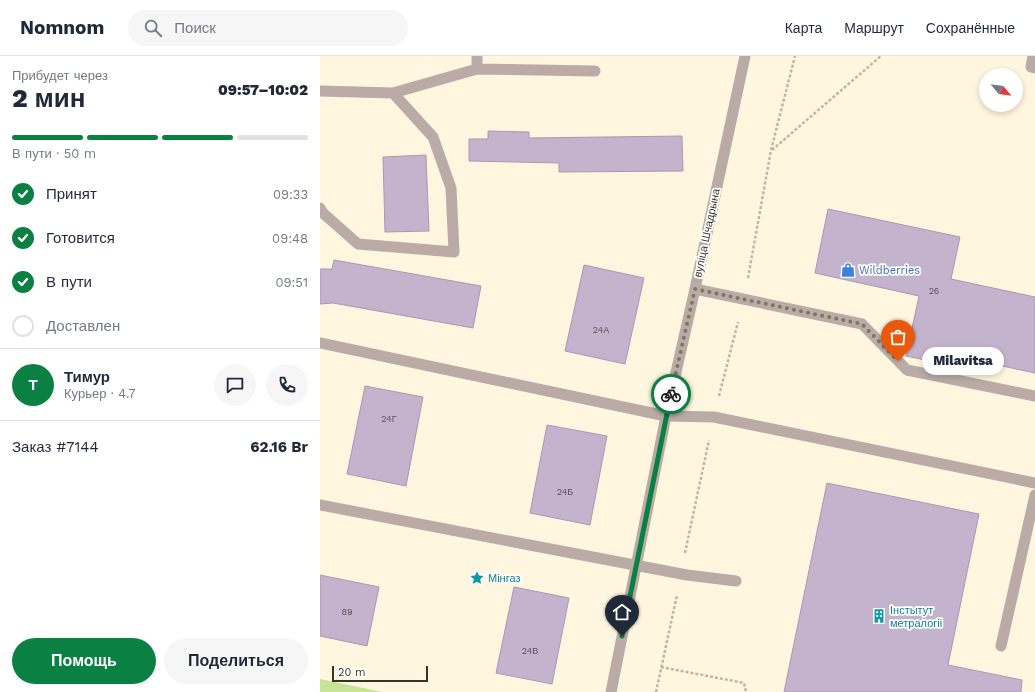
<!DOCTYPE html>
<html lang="ru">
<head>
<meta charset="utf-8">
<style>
	:root { --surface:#fff; --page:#f6f6f7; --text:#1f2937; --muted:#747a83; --line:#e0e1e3; --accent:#0b8043 }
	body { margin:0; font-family:"Work Sans",sans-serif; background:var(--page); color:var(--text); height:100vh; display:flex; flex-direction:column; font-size:15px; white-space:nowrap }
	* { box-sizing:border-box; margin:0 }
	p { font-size:13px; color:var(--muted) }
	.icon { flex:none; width:22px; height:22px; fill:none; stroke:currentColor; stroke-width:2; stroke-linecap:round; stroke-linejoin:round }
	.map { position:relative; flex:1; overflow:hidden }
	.sheet { display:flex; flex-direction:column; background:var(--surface); width:320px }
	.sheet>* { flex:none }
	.needle { width:26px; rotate:119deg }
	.controls { position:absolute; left:659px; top:12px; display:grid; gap:8px }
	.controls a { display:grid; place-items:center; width:44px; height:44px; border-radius:50%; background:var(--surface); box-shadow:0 2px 6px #0003; font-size:20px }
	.scale { position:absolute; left:12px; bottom:10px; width:96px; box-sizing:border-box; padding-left:4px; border:2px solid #353226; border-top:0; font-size:11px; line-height:14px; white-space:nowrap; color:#353226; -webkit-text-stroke:3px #fff; paint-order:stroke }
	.pin { position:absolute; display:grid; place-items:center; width:34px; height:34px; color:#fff; margin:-41px -17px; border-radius:50% 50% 50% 0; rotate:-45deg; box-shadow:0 0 4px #0007 }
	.pin .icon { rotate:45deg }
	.courier { position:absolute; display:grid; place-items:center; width:40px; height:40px; margin:-20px; border:3px solid #0b8043; border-radius:50%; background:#fff; color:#222; box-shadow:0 1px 5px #0007 }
	.bubble { position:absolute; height:28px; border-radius:14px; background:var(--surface); box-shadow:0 2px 6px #0003; font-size:13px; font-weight:800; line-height:28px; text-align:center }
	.summary em { font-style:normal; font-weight:800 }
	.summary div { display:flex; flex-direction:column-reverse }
	.summary { display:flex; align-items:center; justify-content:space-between; height:68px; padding:0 12px }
	h1 { font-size:26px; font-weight:800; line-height:30px }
	.bar { display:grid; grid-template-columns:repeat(4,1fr); gap:6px 4px; align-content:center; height:48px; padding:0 12px }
	.bar i { height:5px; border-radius:3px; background:var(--line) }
	.bar .selected { background:var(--accent) }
	.bar p { grid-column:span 4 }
	.line { display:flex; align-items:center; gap:10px; padding:0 12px; border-top:1px solid var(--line) }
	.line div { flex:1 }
	.round { display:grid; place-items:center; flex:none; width:42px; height:42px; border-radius:21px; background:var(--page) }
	ol { padding:0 12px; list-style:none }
	li { display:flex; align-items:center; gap:12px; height:44px }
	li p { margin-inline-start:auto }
	li .icon { padding:4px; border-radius:50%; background:var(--accent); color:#fff; stroke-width:4 }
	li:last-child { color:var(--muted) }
	li i { width:22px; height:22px; border:2px solid var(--line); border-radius:50% }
	.button { display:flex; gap:8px; margin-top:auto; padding:8px 12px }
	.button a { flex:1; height:46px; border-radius:24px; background:var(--accent); color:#fff; font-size:16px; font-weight:800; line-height:46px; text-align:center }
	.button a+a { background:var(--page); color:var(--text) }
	header { display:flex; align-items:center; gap:24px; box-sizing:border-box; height:56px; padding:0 20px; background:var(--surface); border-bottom:1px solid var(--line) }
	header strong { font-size:19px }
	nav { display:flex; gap:22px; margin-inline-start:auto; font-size:14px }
	.search { width:280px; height:36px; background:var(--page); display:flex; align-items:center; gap:10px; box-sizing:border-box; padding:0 14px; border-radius:22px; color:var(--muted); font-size:15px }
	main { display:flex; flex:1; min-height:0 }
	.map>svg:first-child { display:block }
</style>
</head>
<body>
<header>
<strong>Nomnom</strong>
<div class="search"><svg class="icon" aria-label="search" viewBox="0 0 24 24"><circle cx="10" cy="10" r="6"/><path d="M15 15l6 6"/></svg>Поиск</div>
<nav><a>Карта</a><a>Маршрут</a><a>Сохранённые</a></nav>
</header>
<main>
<section class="sheet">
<div class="summary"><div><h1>2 мин</h1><p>Прибудет через</p></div><em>09:57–10:02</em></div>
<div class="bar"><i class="selected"></i><i class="selected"></i><i class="selected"></i><i></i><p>В пути · 50 m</p></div>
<ol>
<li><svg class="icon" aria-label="check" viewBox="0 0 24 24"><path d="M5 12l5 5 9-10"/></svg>Принят<p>09:33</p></li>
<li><svg class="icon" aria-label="check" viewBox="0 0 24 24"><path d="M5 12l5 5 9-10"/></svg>Готовится<p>09:48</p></li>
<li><svg class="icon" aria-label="check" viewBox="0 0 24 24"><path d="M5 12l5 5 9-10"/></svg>В пути<p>09:51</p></li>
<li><i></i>Доставлен</li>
</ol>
<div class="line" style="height:72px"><b class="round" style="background:var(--accent);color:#fff">Т</b><div><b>Тимур</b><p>Курьер · 4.7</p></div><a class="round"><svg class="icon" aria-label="chat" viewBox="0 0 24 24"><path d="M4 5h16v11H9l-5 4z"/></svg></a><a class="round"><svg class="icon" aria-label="phone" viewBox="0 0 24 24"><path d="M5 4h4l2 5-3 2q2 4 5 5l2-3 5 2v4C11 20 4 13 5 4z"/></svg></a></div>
<div class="line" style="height:52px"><div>Заказ #7144</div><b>62.16 Br</b></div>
<div class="button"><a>Помощь</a><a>Поделиться</a></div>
</section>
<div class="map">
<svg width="715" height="636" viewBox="0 0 715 636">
	<rect width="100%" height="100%" fill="#fef6de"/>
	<path fill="#c7e395" d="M0 623 62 636H0Z"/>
	<path fill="#c3b3cd" stroke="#a899b3" d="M168 75 209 76V82L362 80 363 115 239 116V107L149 105V83H168Z
		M106 99 109 175 65 176 63 101Z
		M508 153 640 181 631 223 715 241V317L612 295 610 305 586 300 599 240 495 217Z
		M14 204 161 230 153 272 13 247 0 248V213H12Z
		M264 209 324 222 305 308 245 295Z
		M45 330 103 341 86 430 27 418Z
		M227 369 287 380 270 469 210 457Z
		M507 427 659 458 628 609 702 624 701 636H464Z
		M0 519 59 531 47 590 0 580Z
		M194 531 249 542 232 628 176 617Z"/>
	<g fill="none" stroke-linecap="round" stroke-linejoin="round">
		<path stroke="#bdb7a2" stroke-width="2.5" stroke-dasharray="3 2" stroke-linecap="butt" d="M452 94 561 0
			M428 222 451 94 475 0
			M399 340 418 266
			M365 497 389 384
			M341 611 424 627 426 636
			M336 636 357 539"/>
		<path stroke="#baaba6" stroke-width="11" d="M157 0V13
			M713 0 711 11 715 12
			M0 35 73 37 157 13 275 15
			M0 152 3 157 38 188 134 196 131 132 113 81 73 37
			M375 233 542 268 587 314 715 340
			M0 287 346 360 394 361 715 427
			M0 449 367 519 416 525
			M681 590 715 439"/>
		<path stroke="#baaba6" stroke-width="11" d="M291 636 346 360 375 233 425 0"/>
	</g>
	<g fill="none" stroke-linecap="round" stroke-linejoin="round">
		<path stroke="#7b7766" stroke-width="4" stroke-dasharray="0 7.2" d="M351 338 375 233 542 268 578 305"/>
		<path stroke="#0b8043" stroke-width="5" d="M302 580 351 338"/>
	</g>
	<defs>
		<symbol id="shop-bare" viewBox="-9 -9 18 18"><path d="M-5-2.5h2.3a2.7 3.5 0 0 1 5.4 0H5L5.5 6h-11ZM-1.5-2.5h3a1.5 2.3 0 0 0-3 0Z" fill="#3f7fe0" stroke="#fff" stroke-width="2.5" paint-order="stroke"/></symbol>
		<symbol id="sight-bare" viewBox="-9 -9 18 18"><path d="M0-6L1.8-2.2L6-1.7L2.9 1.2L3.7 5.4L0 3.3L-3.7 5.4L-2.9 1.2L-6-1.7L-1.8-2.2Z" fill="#0f9aa8" stroke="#fff" stroke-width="2.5" paint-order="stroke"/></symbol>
		<symbol id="building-bare" viewBox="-9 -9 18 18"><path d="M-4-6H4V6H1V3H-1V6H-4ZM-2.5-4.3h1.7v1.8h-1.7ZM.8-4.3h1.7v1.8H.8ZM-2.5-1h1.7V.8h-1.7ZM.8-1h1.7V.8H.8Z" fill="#0f9aa8" stroke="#fff" stroke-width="2.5" paint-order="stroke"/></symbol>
	</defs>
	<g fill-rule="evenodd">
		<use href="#shop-bare" x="518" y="204" width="20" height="20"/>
		<use href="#sight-bare" x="147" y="512" width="20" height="20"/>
		<use href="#building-bare" x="549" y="550" width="20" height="20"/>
	</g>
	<g text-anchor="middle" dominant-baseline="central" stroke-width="3.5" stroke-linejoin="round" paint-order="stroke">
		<g font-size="9" fill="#585250">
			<text x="614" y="235">26</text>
			<text x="281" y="274">24А</text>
			<text x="69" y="363">24Г</text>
			<text x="245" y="436">24Б</text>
			<text x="27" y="556">89</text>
			<text x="210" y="595">24В</text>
		</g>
		<g font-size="11" fill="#353226" stroke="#fff">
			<text transform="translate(387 177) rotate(-78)">вуліца Шчадрына</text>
		</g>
		<g font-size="11" fill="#366cbe" stroke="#fff" text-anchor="start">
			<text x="539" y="214">Wildberries</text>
		</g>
		<g font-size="11" fill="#0d838f" stroke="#fff" text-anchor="start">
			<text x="168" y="522">Мінгаз</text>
			<text x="570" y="554">Інстытут<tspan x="570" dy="13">метралогіі</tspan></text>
		</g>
	</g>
</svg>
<div class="controls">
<a><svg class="needle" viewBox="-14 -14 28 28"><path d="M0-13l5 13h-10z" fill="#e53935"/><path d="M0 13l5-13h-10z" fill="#747a83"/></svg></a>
</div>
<div class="scale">20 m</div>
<div class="pin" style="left:578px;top:305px;background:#ea580c"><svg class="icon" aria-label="bag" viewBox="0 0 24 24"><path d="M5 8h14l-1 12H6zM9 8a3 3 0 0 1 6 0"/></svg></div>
<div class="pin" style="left:302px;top:580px;background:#1f2937"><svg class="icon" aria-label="home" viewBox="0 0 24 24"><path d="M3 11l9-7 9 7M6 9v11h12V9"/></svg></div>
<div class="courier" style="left:351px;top:338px"><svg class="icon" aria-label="bike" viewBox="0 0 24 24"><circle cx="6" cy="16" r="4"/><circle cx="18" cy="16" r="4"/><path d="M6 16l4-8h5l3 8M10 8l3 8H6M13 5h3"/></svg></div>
<div class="bubble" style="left:602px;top:291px;width:82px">Milavitsa</div>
</div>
</main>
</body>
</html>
